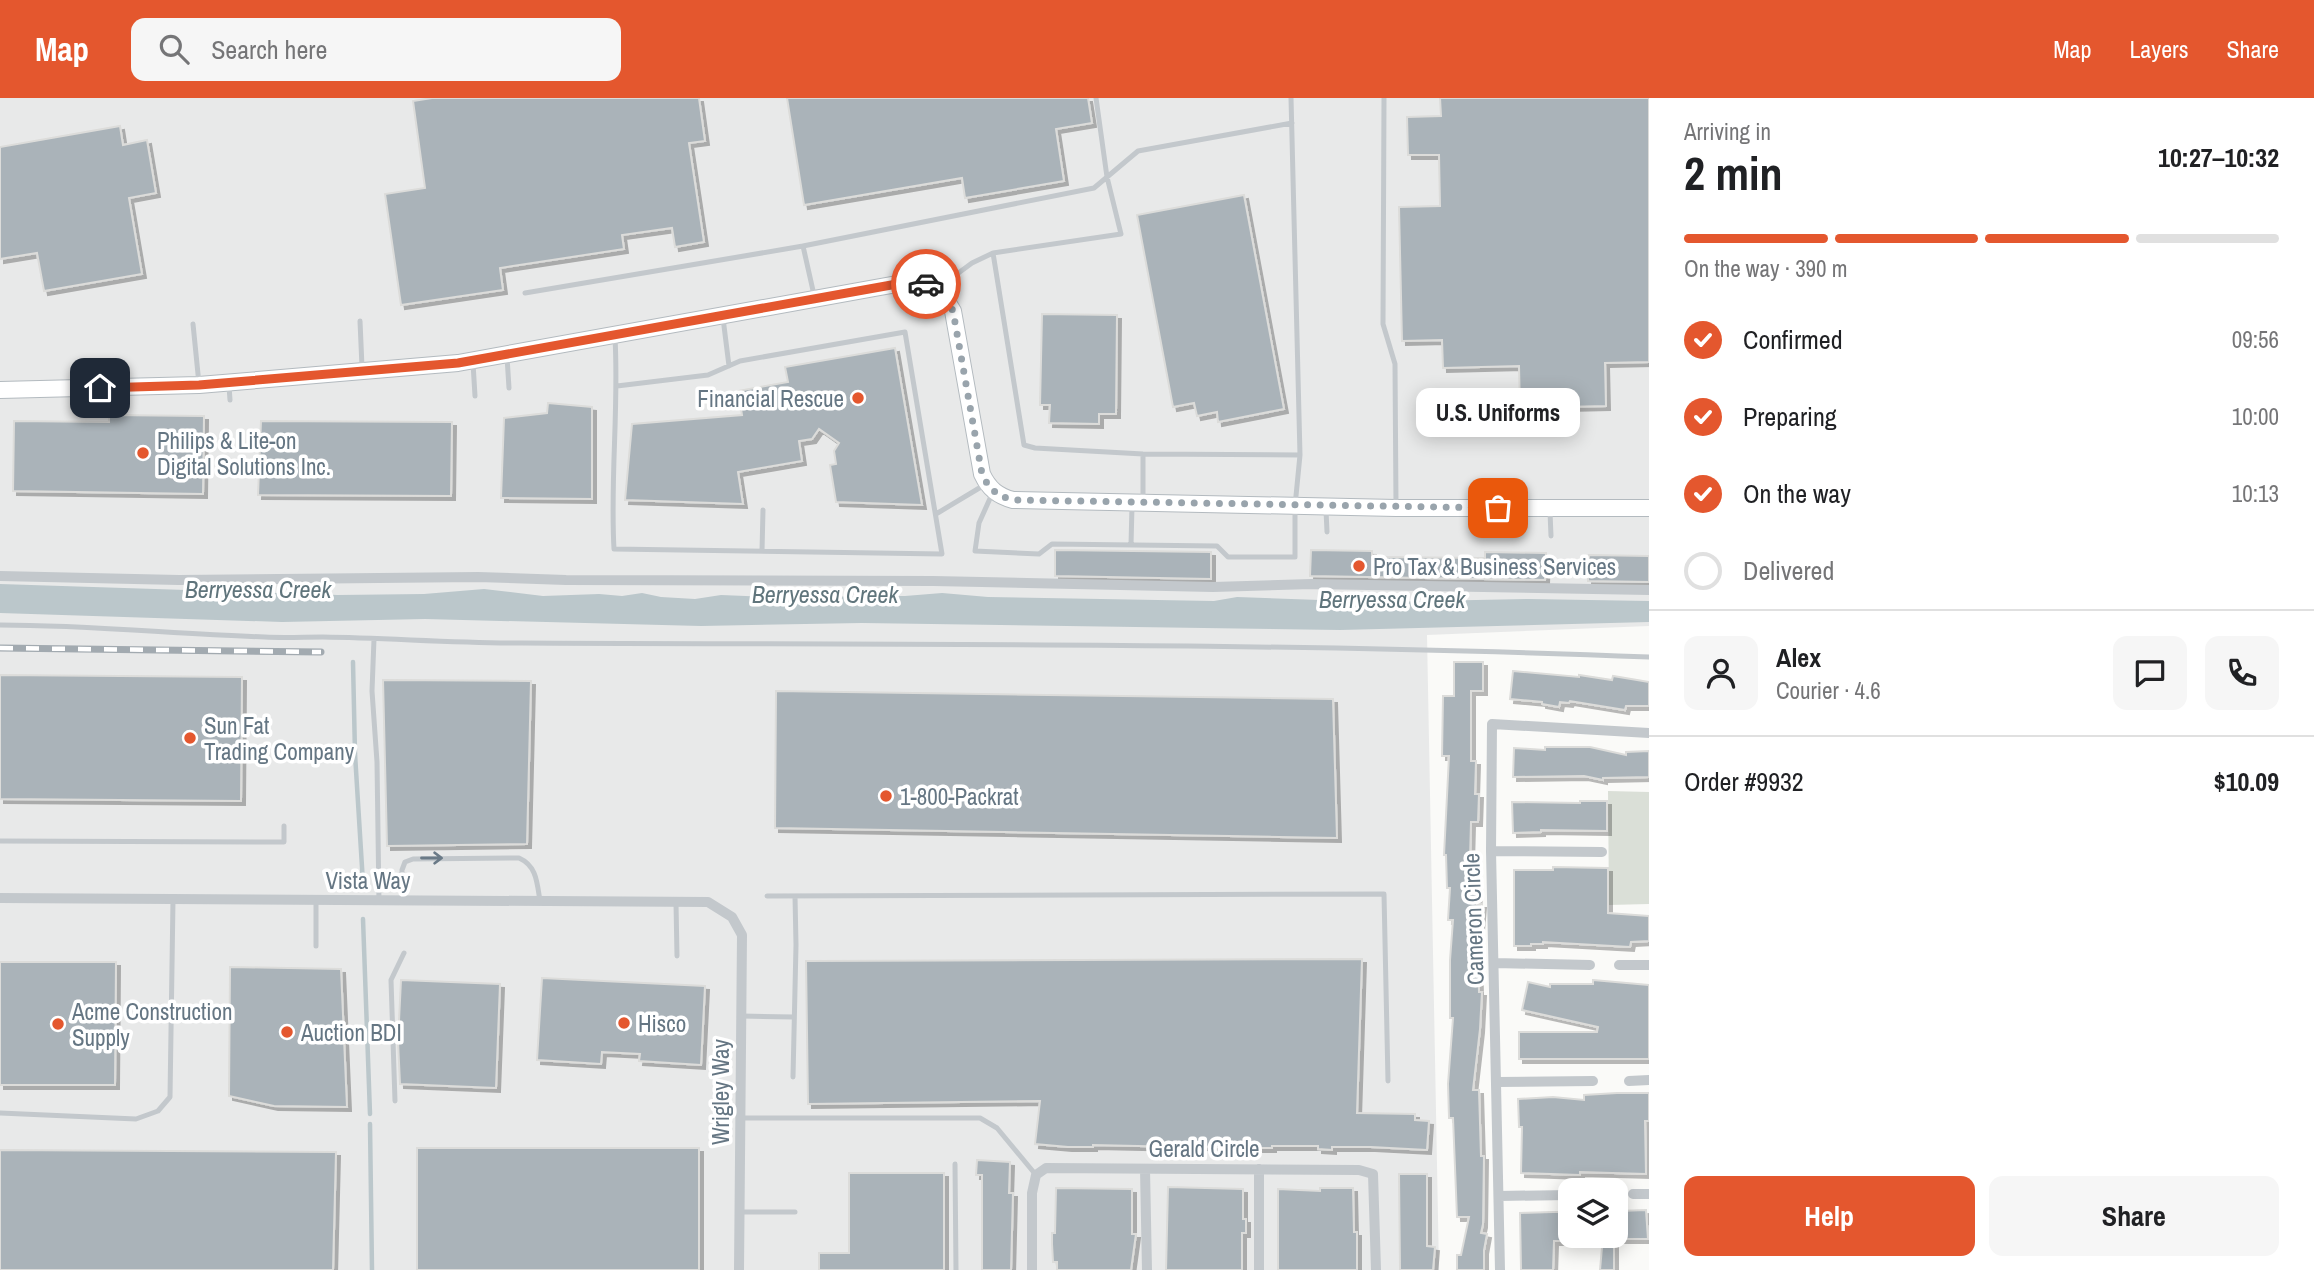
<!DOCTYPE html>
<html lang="en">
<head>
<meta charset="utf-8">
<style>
	:root { --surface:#fff; --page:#f6f6f6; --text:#202124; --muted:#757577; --line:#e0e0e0; --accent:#e4572e }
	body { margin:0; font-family:"Archivo Narrow",sans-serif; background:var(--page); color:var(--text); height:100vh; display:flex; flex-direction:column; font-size:26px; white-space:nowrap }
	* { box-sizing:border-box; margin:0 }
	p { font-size:23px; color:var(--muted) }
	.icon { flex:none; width:38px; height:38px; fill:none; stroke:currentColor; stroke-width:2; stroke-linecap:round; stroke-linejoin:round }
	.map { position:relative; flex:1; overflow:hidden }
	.drawer { display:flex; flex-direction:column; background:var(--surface); width:665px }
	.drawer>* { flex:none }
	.tools { position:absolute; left:1558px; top:1080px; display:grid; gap:14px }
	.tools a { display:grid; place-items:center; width:70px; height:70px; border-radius:14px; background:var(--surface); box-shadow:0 4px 18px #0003; font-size:35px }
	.pin { position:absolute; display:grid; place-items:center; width:60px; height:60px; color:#fff; margin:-30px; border-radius:14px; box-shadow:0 4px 10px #0006 }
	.courier { position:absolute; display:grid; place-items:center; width:70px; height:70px; margin:-35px; border:5px solid #e4572e; border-radius:50%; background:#fff; color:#222; box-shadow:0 2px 9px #0007 }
	.bubble { position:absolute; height:49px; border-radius:14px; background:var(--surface); box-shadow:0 4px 18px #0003; font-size:23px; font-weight:800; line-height:49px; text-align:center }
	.headline em { font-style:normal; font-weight:800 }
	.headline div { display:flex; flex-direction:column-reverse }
	.headline { display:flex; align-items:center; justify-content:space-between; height:119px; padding:0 35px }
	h1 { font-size:46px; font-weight:800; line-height:52px }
	.bar { display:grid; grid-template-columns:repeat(4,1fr); gap:10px 7px; align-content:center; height:84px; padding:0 35px }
	.bar i { height:9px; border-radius:5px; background:var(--line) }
	.bar .on { background:var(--accent) }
	.bar p { grid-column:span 4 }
	.line { display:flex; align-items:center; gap:18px; padding:0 35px; border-top:2px solid var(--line) }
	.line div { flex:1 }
	.round { display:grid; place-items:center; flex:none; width:74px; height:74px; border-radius:14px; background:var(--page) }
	ol { padding:0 35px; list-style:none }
	li { display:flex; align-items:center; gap:21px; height:77px }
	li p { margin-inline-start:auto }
	li .icon { padding:7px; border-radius:50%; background:var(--accent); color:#fff; stroke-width:4 }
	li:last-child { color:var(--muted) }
	li i { width:38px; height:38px; border:4px solid var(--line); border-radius:50% }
	.action { display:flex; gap:14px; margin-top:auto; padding:14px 35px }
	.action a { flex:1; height:80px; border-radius:14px; background:var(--accent); color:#fff; font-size:28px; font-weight:800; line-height:80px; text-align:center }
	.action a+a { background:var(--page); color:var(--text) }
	header { display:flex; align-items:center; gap:42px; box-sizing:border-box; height:98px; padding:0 35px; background:var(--accent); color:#fff }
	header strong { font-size:33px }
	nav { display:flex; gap:38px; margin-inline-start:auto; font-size:24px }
	.search { width:490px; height:63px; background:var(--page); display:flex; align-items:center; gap:18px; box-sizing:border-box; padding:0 24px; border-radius:14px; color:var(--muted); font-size:26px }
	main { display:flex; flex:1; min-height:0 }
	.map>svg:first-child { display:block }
</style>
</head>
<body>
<header>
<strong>Map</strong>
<div class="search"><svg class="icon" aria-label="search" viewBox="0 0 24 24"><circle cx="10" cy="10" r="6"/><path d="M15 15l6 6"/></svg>Search here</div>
<nav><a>Map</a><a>Layers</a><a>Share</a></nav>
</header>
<main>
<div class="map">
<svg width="1649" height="1172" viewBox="0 0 1649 1172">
	<defs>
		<filter id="shadow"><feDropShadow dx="4" dy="4" stdDeviation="0" flood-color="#0004"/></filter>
	</defs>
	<rect width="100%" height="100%" fill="#fafaf8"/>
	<path fill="#e8e9e9" d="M0 0H1649V528L1427 537 1439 1172H0Z"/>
	<path fill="#dadfd7" d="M1608 693 1649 694V806L1609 807Z"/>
	<path fill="#bbc7cb" d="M0 486 338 497 424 496 484 491 543 498 599 496 622 498 642 495 661 499 695 501 721 497 767 499 905 498 942 495 988 499 1214 503 1237 499 1376 504 1529 501 1649 503V524L1340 532 862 525 701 528 425 521 282 524 0 515Z"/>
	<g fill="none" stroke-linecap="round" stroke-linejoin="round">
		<path stroke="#bbc7cb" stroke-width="4.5" d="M353 564 355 656 363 785
			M363 821 370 1016
			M370 1026 372 1172"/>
	</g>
	<path fill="#aab3b9" stroke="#dcdcda" stroke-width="2" filter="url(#shadow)" d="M432 0H699L705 43 689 45 704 144 675 149 672 130 622 137 624 151 500 170 503 192 401 207 385 96 425 90 413 3Z
		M787 0H1088L1092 25 1056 31 1064 83 965 100 962 80 804 107Z
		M1440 0H1649V264L1605 265 1606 308 1520 310 1519 268 1443 270 1442 242 1402 243 1399 109 1440 108 1439 57H1408L1407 19 1441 18Z
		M120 28 123 47 147 42 156 95 129 100 142 176 44 193 37 155 0 161V49Z
		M1244 97 1284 311 1218 324 1217 314 1197 318 1194 305 1173 309 1137 117Z
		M1042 216 1117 217 1116 316H1099V326L1049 325 1050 307H1040Z
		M895 250 922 407 836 404 830 367 836 366 834 353 839 345 819 331 812 341 799 343 802 363 738 374 743 406 625 402 632 326 742 317 738 293 788 284 785 269Z
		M548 305 592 309V401L501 400 504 320 547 315Z
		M109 317 204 318 203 396 13 393 14 323 109 324Z
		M261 323 452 324 451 398 258 397Z
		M1055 452 1211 454V481L1055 478Z
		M1311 452 1372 453V459L1485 460V454L1546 455 1545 482 1310 478Z
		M1589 457 1649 458V484L1588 483Z
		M1454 564H1483V593H1471V663H1476L1475 696H1479L1478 724H1471L1470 762H1475V796H1478L1477 806H1482L1478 851 1479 894H1482L1480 931 1473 992H1479L1481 1058H1484L1483 1126 1481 1135 1487 1136 1484 1152V1172H1457V1157H1461L1469 1119H1457L1453 1020H1449L1448 986 1453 920H1450V862L1453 822H1448L1450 790H1447L1446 757H1444L1449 658H1442L1443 598H1454Z
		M1513 573 1579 579V577L1612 582 1613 578 1649 584V608H1626L1625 612 1570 603 1569 605 1560 604 1559 609 1542 606V604L1510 601Z
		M0 577 242 579 241 703 0 701Z
		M383 582 531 583 527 746 387 748Z
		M776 593 1333 601 1337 740 775 730Z
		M1545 649H1590L1626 657V654L1649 653V679L1603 680V682L1584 678 1513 679 1514 650 1545 652Z
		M1580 703H1607V733L1541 732V734L1513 735 1512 704 1580 705Z
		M1553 769 1608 770V815L1649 818V843L1631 844 1630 849 1543 844V846H1531V848H1514V772H1553Z
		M1362 861 1357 1015 1415 1016V1022L1429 1023 1427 1052 1371 1049H1332V1052L1318 1051V1048H1272V1050H1259V1049L1232 1047V1051L1183 1046V1049L1093 1047V1049H1068L1035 1046 1040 1003 808 1006 806 863Z
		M0 864H116L115 987H0Z
		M230 869 341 871 347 1009 274 1008 229 998Z
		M542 880 705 888 701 967 639 963 640 956 602 954 601 966 537 962Z
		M401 882 500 886 496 990 400 986 398 943Z
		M1593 882 1649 887V961H1519V934H1597L1598 929 1522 912 1528 884 1550 889V886H1593Z
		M1617 995H1649V1023H1645L1646 1076 1580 1074V1077L1521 1075 1522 1029H1519L1518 1001 1553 999 1584 1002V997Z
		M417 1050H699V1172H417Z
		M0 1052 336 1054 333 1172H0Z
		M977 1062 1010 1064 1009 1095H1013L1011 1172H982V1077H976Z
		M849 1075H944V1172H819V1155H849Z
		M1399 1076H1427V1148L1435 1149 1433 1172H1400Z
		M1168 1089 1243 1091V1121H1246V1135H1242V1172H1166Z
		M1056 1090 1132 1091V1136H1136L1131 1172H1057V1164H1053L1052 1146V1135H1055Z
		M1320 1090H1353L1354 1134H1357V1172H1278V1091L1320 1093Z
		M1646 1112 1648 1141H1619V1113Z
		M1553 1114H1570V1143H1554L1553 1172H1521L1520 1115Z
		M1603 1138H1614V1172H1600Z"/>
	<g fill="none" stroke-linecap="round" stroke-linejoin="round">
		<defs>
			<path id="secondary" d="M0 292 199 287 458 265 908 184C931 187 942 193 953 213L982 376C989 391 998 398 1013 402L1396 410H1649"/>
		</defs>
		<use href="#secondary" stroke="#b3babf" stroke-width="18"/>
		<path stroke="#c3c8cc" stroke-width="5" d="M1384 0 1383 226 1395 266 1396 408
			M803 148 814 197
			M993 155 1024 347 1035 350 1143 356 1300 357
			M938 190 972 165 993 155 1121 136 1107 79 1096 0
			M525 195 803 148 1094 90 1138 53 1292 25
			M723 220 729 268
			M360 223 362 269
			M193 226 199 286
			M615 240C619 310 610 381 614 451L942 456 905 234 740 263 708 277 617 288
			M507 259 509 290
			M473 265 475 298
			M229 288 230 302
			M992 396 979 425 975 453 1039 456 1052 446 1217 448 1228 459H1295V408L1300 357 1291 0
			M1143 402V356
			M1326 412 1327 434
			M1550 414 1551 438
			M936 416 986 386
			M1131 447 1132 408
			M762 453 763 412
			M0 527C89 527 176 536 265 539 284 540 304 539 323 539 389 540 455 545 522 545 898 547 1273 544 1649 559
			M374 541 372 593 377 664 379 804
			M0 743 284 744V728
			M767 798 1384 796 1388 983
			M402 804V772L405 764 413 761 519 760C537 768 537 785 540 803
			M676 805 677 858
			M316 848V803
			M742 918 794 919
			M793 979 796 847 795 798
			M395 1003 391 882 404 855
			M0 1015 136 1021 158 1013 170 999 173 802
			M742 1020H980L997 1030 1036 1077
			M955 1066 956 1172
			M740 1114H795"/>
		<path stroke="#c3c8cc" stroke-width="10" d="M0 478 179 482 478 479 566 482 933 483 1213 489 1311 486 1649 492
			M1491 753 1602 754
			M0 800 708 804 732 819 742 837 739 1172
			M1495 865 1590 867
			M1619 867H1649
			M1629 983 1649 982
			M1498 984 1593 983
			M1145 1071 1147 1172
			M1633 1096H1649
			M1499 1098 1570 1097
			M1032 1172V1095L1036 1077 1046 1070 1359 1072 1373 1076 1376 1172
			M1259 1172V1071
			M1500 1172 1491 753 1492 626 1649 635"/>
		<use href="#secondary" stroke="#fff" stroke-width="16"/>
		<defs>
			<path id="rail" d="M0 550 321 554"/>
		</defs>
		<use href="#rail" stroke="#a2aab0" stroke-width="7"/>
		<use href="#rail" stroke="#fff" stroke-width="4.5" stroke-dasharray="13" stroke-linecap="butt"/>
	</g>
	<defs><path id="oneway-shaft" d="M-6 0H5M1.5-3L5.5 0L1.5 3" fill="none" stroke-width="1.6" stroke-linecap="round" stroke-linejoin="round" transform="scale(1.75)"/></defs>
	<use stroke="#6a7a87" href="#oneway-shaft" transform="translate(432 760)"/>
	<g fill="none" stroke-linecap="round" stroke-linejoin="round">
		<path stroke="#99a4ac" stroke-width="7" stroke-dasharray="0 12.6" d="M926 186 946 199 953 213 982 376C989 391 997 398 1013 402L1498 410"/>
		<path stroke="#e4572e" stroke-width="9" d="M100 290 199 287 458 265 908 184 926 186"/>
	</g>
	<g fill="#e4572e" stroke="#fff" stroke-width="2.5">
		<circle cx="858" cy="300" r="7"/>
		<circle cx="143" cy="355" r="7"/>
		<circle cx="1359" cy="468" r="7"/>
		<circle cx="190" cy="640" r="7"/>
		<circle cx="886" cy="698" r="7"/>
		<circle cx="624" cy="925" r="7"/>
		<circle cx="58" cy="926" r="7"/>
		<circle cx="287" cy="934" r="7"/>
	</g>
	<g text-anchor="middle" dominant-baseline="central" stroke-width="7" stroke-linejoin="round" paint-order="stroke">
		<g font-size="23" fill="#657683" stroke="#fff" text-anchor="start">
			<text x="844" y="300" text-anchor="end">Financial Rescue</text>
			<text x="157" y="342">Philips &amp; Lite-on<tspan x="157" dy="26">Digital Solutions Inc.</tspan></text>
			<text x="1373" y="468">Pro Tax &amp; Business Services</text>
			<text x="204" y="627">Sun Fat<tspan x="204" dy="26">Trading Company</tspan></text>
			<text x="900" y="698">1-800-Packrat</text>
			<text x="72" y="913">Acme Construction<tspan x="72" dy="26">Supply</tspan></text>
			<text x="638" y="925">Hisco</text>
			<text x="301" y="934">Auction BDI</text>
		</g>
		<g font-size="23" fill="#657683" stroke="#fff">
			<text x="368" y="782">Vista Way</text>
			<text transform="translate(1473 821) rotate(-92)">Cameron Circle</text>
			<text transform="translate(720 994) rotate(-90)">Wrigley Way</text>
			<text x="1204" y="1050">Gerald Circle</text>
		</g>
		<g font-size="24" font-style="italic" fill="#60757c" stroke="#fff">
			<text x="258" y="491">Berryessa Creek</text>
			<text x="825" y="496">Berryessa Creek</text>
			<text x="1392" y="501">Berryessa Creek</text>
		</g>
	</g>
</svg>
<div class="tools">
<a><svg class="icon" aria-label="layers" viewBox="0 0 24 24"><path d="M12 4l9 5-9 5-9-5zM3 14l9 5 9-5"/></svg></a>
</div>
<div class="pin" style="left:1498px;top:410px;background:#ea580c"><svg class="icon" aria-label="bag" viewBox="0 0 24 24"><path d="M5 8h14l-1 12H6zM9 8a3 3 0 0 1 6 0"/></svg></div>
<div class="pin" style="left:100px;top:290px;background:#1f2937"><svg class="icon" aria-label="home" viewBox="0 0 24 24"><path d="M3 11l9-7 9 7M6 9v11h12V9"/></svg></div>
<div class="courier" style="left:926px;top:186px"><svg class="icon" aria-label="car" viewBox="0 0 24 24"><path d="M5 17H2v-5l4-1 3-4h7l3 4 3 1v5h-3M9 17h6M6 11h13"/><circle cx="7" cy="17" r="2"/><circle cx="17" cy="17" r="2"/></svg></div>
<div class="bubble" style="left:1416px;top:290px;width:164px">U.S. Uniforms</div>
</div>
<section class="drawer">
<div class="headline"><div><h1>2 min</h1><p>Arriving in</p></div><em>10:27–10:32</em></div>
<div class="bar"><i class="on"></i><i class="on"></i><i class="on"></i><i></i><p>On the way · 390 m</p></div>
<ol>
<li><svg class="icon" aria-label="check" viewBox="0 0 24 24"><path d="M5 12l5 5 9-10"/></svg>Confirmed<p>09:56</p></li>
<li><svg class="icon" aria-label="check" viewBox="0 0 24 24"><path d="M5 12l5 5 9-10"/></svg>Preparing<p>10:00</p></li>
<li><svg class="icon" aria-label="check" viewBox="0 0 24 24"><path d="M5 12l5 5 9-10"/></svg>On the way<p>10:13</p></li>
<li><i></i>Delivered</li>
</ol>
<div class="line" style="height:126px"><a class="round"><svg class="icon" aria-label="person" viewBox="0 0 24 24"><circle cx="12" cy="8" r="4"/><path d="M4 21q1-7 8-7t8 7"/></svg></a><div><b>Alex</b><p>Courier · 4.6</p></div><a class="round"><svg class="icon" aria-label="chat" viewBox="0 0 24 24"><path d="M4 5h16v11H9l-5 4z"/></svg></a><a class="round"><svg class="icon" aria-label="phone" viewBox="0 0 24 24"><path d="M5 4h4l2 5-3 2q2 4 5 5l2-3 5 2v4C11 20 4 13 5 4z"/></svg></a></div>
<div class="line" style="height:91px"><div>Order #9932</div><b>$10.09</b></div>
<div class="action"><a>Help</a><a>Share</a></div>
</section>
</main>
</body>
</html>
